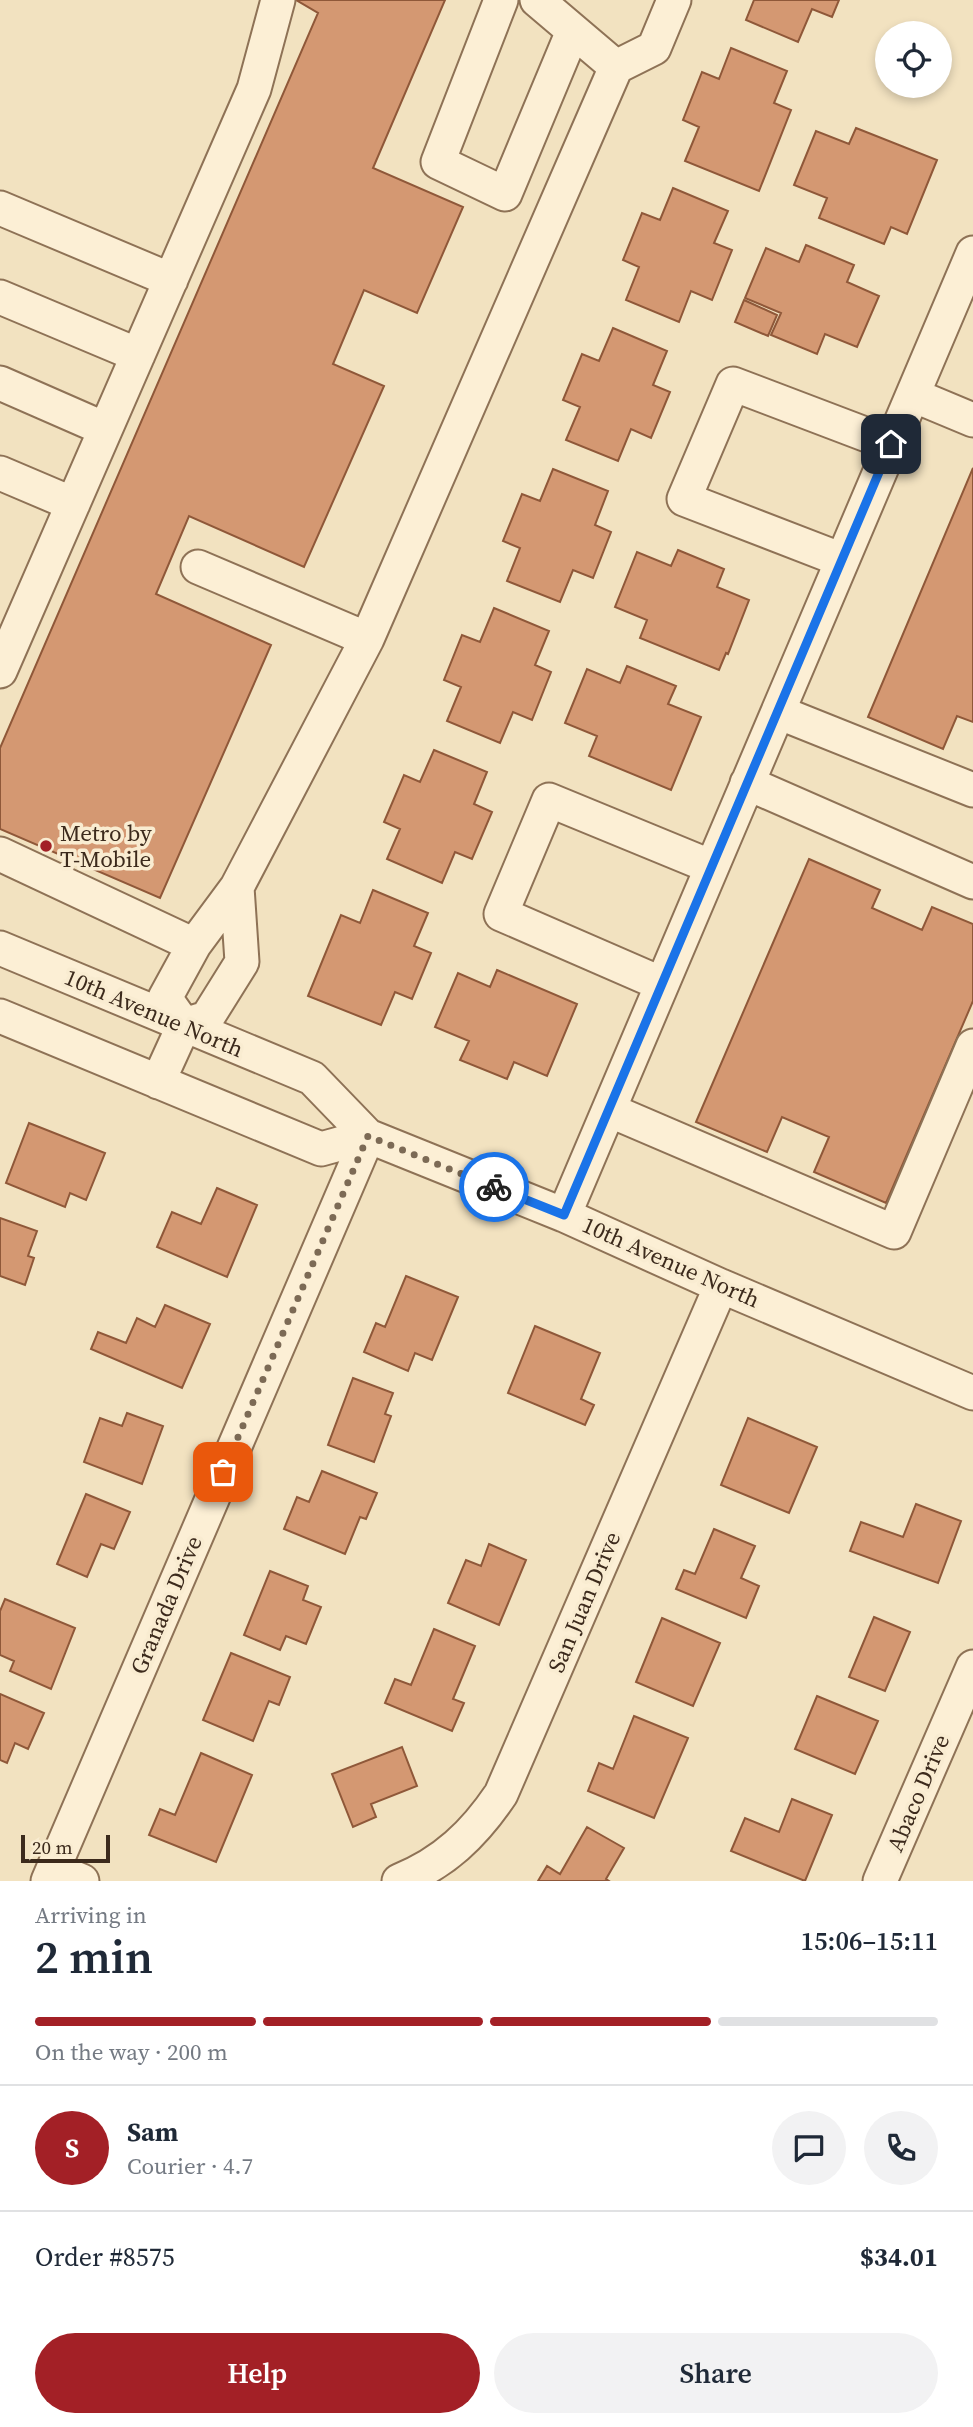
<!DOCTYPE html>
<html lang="en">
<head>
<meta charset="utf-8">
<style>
	:root { --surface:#fff; --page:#f2f2f3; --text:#1f2937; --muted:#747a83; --line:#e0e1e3; --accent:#a32026 }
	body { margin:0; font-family:"Source Serif 4",serif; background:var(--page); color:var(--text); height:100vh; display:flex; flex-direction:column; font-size:26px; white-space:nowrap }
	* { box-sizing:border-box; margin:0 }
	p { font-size:23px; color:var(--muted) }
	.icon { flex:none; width:38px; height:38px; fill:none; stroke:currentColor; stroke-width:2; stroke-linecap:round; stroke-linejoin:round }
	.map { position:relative; height:1881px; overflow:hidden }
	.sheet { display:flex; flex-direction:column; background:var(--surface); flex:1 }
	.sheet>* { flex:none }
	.fabs { position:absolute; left:875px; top:21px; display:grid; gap:14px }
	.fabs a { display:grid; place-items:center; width:77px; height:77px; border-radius:50%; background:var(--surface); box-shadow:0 4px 10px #0003; font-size:35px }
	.scale { position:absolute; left:21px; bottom:18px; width:89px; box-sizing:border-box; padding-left:7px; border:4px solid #3c2a1c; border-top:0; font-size:19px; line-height:24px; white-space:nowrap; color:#3c2a1c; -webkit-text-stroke:5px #f9ecd1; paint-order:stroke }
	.pin { position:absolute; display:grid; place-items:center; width:60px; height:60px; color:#fff; margin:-30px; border-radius:14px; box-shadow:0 4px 10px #0006 }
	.courier { position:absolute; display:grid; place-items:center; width:70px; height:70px; margin:-35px; border:5px solid #1a73e8; border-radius:50%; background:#fff; color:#222; box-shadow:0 2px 9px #0007 }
	.summary em { font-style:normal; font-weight:600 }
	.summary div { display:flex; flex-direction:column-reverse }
	.summary { display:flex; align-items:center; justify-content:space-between; height:119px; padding:0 35px }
	h1 { font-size:46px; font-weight:600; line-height:52px }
	.bar { display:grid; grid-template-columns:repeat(4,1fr); gap:10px 7px; align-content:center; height:84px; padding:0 35px }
	.bar i { height:9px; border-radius:5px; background:var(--line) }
	.bar .current { background:var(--accent) }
	.bar p { grid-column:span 4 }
	.line { display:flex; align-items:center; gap:18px; padding:0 35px; border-top:2px solid var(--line) }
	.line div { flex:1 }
	.round { display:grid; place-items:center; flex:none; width:74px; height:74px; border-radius:37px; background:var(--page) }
	.button { display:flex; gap:14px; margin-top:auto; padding:14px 35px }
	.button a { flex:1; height:80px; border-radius:42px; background:var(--accent); color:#fff; font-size:28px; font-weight:600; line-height:80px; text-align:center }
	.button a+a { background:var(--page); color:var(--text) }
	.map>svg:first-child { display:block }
</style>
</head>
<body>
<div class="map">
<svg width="973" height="1881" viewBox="0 0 973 1881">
	<rect width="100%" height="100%" fill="#f2e2c0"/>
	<path fill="#d49872" stroke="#8f5839" stroke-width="2" d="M296 0H445L373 168 463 207 417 313 364 290 333 364 384 386 304 567 189 516 156 594 271 645 160 898 0 829V748L318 13Z
		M754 0H839L832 17 812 9 798 42 746 20Z
		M731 48 787 71 774 103 791 110 759 191 685 161 699 127 683 120 702 72 719 79Z
		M856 128 937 160 907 234 891 227 884 244 819 218 827 198 794 185 816 131 849 144Z
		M673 188 728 211 714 243 732 250 712 300 691 291 679 322 626 300 639 267 623 260 642 213 660 220Z
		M806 245 854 265 847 282 879 296 857 347 825 334 817 354 771 335 781 313 745 298 766 248 799 262Z
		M744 300 777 315 768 336 735 322Z
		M613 328 667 351 653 385 670 392 651 438 631 429 618 461 566 440 580 407 563 400 582 354 599 361Z
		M973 468V722L957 716 943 749 868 717Z
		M553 469 608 491 595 525 611 532 593 578 573 570 560 602 507 581 520 548 503 541 522 494 540 501Z
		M678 550 724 569 717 587 749 600 728 654 726 653 719 670 640 638 647 620 615 607 637 552 671 566Z
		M494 608 549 631 535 665 551 672 532 720 513 712 500 743 447 721 461 687 444 680 462 635 480 642Z
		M627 666 676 686 668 704 701 717 671 790 589 756 597 736 565 723 587 669 620 683Z
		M434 750 487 772 474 804 492 812 472 859 455 852 442 883 387 859 400 829 384 822 404 775 420 782Z
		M809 859 880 890 872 908 922 930 932 907 973 924V1001L886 1203 814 1172 829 1137 782 1117 767 1152 696 1122Z
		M373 890 428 913 414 946 431 953 412 999 395 992 381 1025 308 996 341 915 360 923Z
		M497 970 577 1004 547 1076 514 1062 507 1079 460 1060 469 1041 435 1027 458 973 490 987Z
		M29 1123 105 1153 86 1200 70 1193 65 1207 6 1183Z
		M217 1188 257 1205 227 1277 157 1247 172 1212 201 1224Z
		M0 1218 37 1231 28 1256 34 1258 25 1285 0 1276Z
		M406 1276 458 1297 432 1360 415 1353 408 1371 364 1352 376 1323 385 1327Z
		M165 1305 210 1324 182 1388 91 1349 98 1332 126 1343 137 1318 155 1327Z
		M535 1326 600 1353 581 1399 594 1405 585 1425 508 1393Z
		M353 1378 393 1393 385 1414 391 1416 374 1462 328 1445Z
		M127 1413 163 1426 142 1484 84 1462 100 1418 122 1426Z
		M748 1418 817 1447 789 1513 721 1485Z
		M322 1471 377 1493 366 1519 360 1517 345 1554 284 1529 297 1497 309 1502Z
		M86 1494 130 1512 114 1549 101 1544 87 1577 57 1564Z
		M916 1504 961 1521 938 1583 850 1551 861 1522 903 1537Z
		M714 1529 755 1546 741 1578 759 1586 746 1618 676 1589 684 1570 695 1574Z
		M489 1544 526 1560 499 1625 448 1603 466 1560 481 1566Z
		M270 1571 308 1586 303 1600 321 1607 306 1644 286 1636 280 1650 244 1635Z
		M5 1599 75 1628 51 1689 10 1671 14 1661 0 1655V1611Z
		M874 1617 910 1632 885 1691 849 1677Z
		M662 1618 720 1643 693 1706 636 1682Z
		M434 1629 475 1646 453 1699 464 1703 452 1731 385 1703 395 1679 411 1685Z
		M231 1653 290 1677 279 1705 269 1701 253 1741 203 1720Z
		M0 1694 44 1713 28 1749 15 1743 7 1763 0 1760Z
		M817 1696 878 1721 855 1774 795 1749Z
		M634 1716 688 1738 654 1818 588 1791 599 1763 613 1769Z
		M402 1747 417 1786 371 1804 376 1817 353 1827 332 1774Z
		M201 1753 252 1775 216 1862 149 1835 160 1809 175 1815Z
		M792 1799 832 1815 805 1881 731 1851 745 1818 779 1832Z
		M587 1827 624 1848 606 1879 609 1881H538L547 1866 560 1874Z"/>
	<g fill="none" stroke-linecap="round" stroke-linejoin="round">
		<defs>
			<path id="minor" d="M501 0 438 162 505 194 573 31
				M616 67 654 48 674 0
				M0 208 171 280
				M0 297 138 355
				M0 383 105 429
				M913 395 973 420
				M0 473 73 504
				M842 560 684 499 733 384 891 444
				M198 567 367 639
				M0 671 254 89 278 0
				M778 712 973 790
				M747 783 973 882
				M0 854 194 945
				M0 948 312 1078 368 1136 564 1215 721 1286 973 1393
				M662 984 501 914 549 800 712 867
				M0 1016 321 1149 368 1136
				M184 1025 165 998 194 945 237 887 367 639 616 67 537 0
				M158 1082 184 1025 207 1018 242 962 237 887
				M609 1110 894 1232 973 1046
				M564 1215 973 253
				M53 1869 82 1881
				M48 1881 368 1136
				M399 1881C444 1863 474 1834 501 1794L721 1286
				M880 1881 973 1667"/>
		</defs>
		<use href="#minor" stroke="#8e7256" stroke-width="37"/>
		<use href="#minor" stroke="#fcefd5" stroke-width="33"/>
	</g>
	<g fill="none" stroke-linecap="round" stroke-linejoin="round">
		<path stroke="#7c6a55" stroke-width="7" stroke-dasharray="0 12.6" d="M223 1472 368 1136 494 1187"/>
		<path stroke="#1a73e8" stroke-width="9" d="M494 1187 564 1215 891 444"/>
	</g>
	<circle fill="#a32026" stroke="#f9ecd1" stroke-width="2.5" cx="46" cy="846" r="7"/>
	<g text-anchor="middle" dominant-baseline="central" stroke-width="7" stroke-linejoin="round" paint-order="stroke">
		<g font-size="23" fill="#3c2a1c" stroke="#f9ecd1" text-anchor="start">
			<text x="60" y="833">Metro by<tspan x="60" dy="26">T-Mobile</tspan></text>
		</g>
		<g font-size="23" fill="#3c2a1c" stroke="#f9ecd1">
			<text transform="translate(154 1013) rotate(23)">10th Avenue North</text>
			<text transform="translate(671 1262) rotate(24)">10th Avenue North</text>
			<text transform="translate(584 1602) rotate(-67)">San Juan Drive</text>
			<text transform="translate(166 1605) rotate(-67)">Granada Drive</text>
			<text transform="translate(918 1793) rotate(-67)">Abaco Drive</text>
		</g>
	</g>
</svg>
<div class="fabs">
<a><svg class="icon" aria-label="locate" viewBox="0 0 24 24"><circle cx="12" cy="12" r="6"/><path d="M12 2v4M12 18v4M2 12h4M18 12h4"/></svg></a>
</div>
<div class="scale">20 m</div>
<div class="pin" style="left:223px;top:1472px;background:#ea580c"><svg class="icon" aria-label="bag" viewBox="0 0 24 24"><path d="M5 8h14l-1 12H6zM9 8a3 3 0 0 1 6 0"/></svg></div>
<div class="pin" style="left:891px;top:444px;background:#1f2937"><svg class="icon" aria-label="home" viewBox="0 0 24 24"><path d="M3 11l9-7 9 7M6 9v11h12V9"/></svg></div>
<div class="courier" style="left:494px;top:1187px"><svg class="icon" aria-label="bike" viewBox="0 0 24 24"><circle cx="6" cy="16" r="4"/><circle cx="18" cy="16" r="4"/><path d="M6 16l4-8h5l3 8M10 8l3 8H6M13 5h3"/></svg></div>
</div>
<section class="sheet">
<div class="summary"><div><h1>2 min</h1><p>Arriving in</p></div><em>15:06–15:11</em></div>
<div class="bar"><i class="current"></i><i class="current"></i><i class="current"></i><i></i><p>On the way · 200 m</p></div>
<div class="line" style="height:126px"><b class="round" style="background:var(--accent);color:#fff">S</b><div><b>Sam</b><p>Courier · 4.7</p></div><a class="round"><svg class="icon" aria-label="chat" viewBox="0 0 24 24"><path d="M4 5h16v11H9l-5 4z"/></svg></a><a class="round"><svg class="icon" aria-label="phone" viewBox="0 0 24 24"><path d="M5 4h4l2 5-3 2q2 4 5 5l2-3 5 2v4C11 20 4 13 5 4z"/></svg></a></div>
<div class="line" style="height:91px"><div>Order #8575</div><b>$34.01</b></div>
<div class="button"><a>Help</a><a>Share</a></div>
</section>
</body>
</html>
